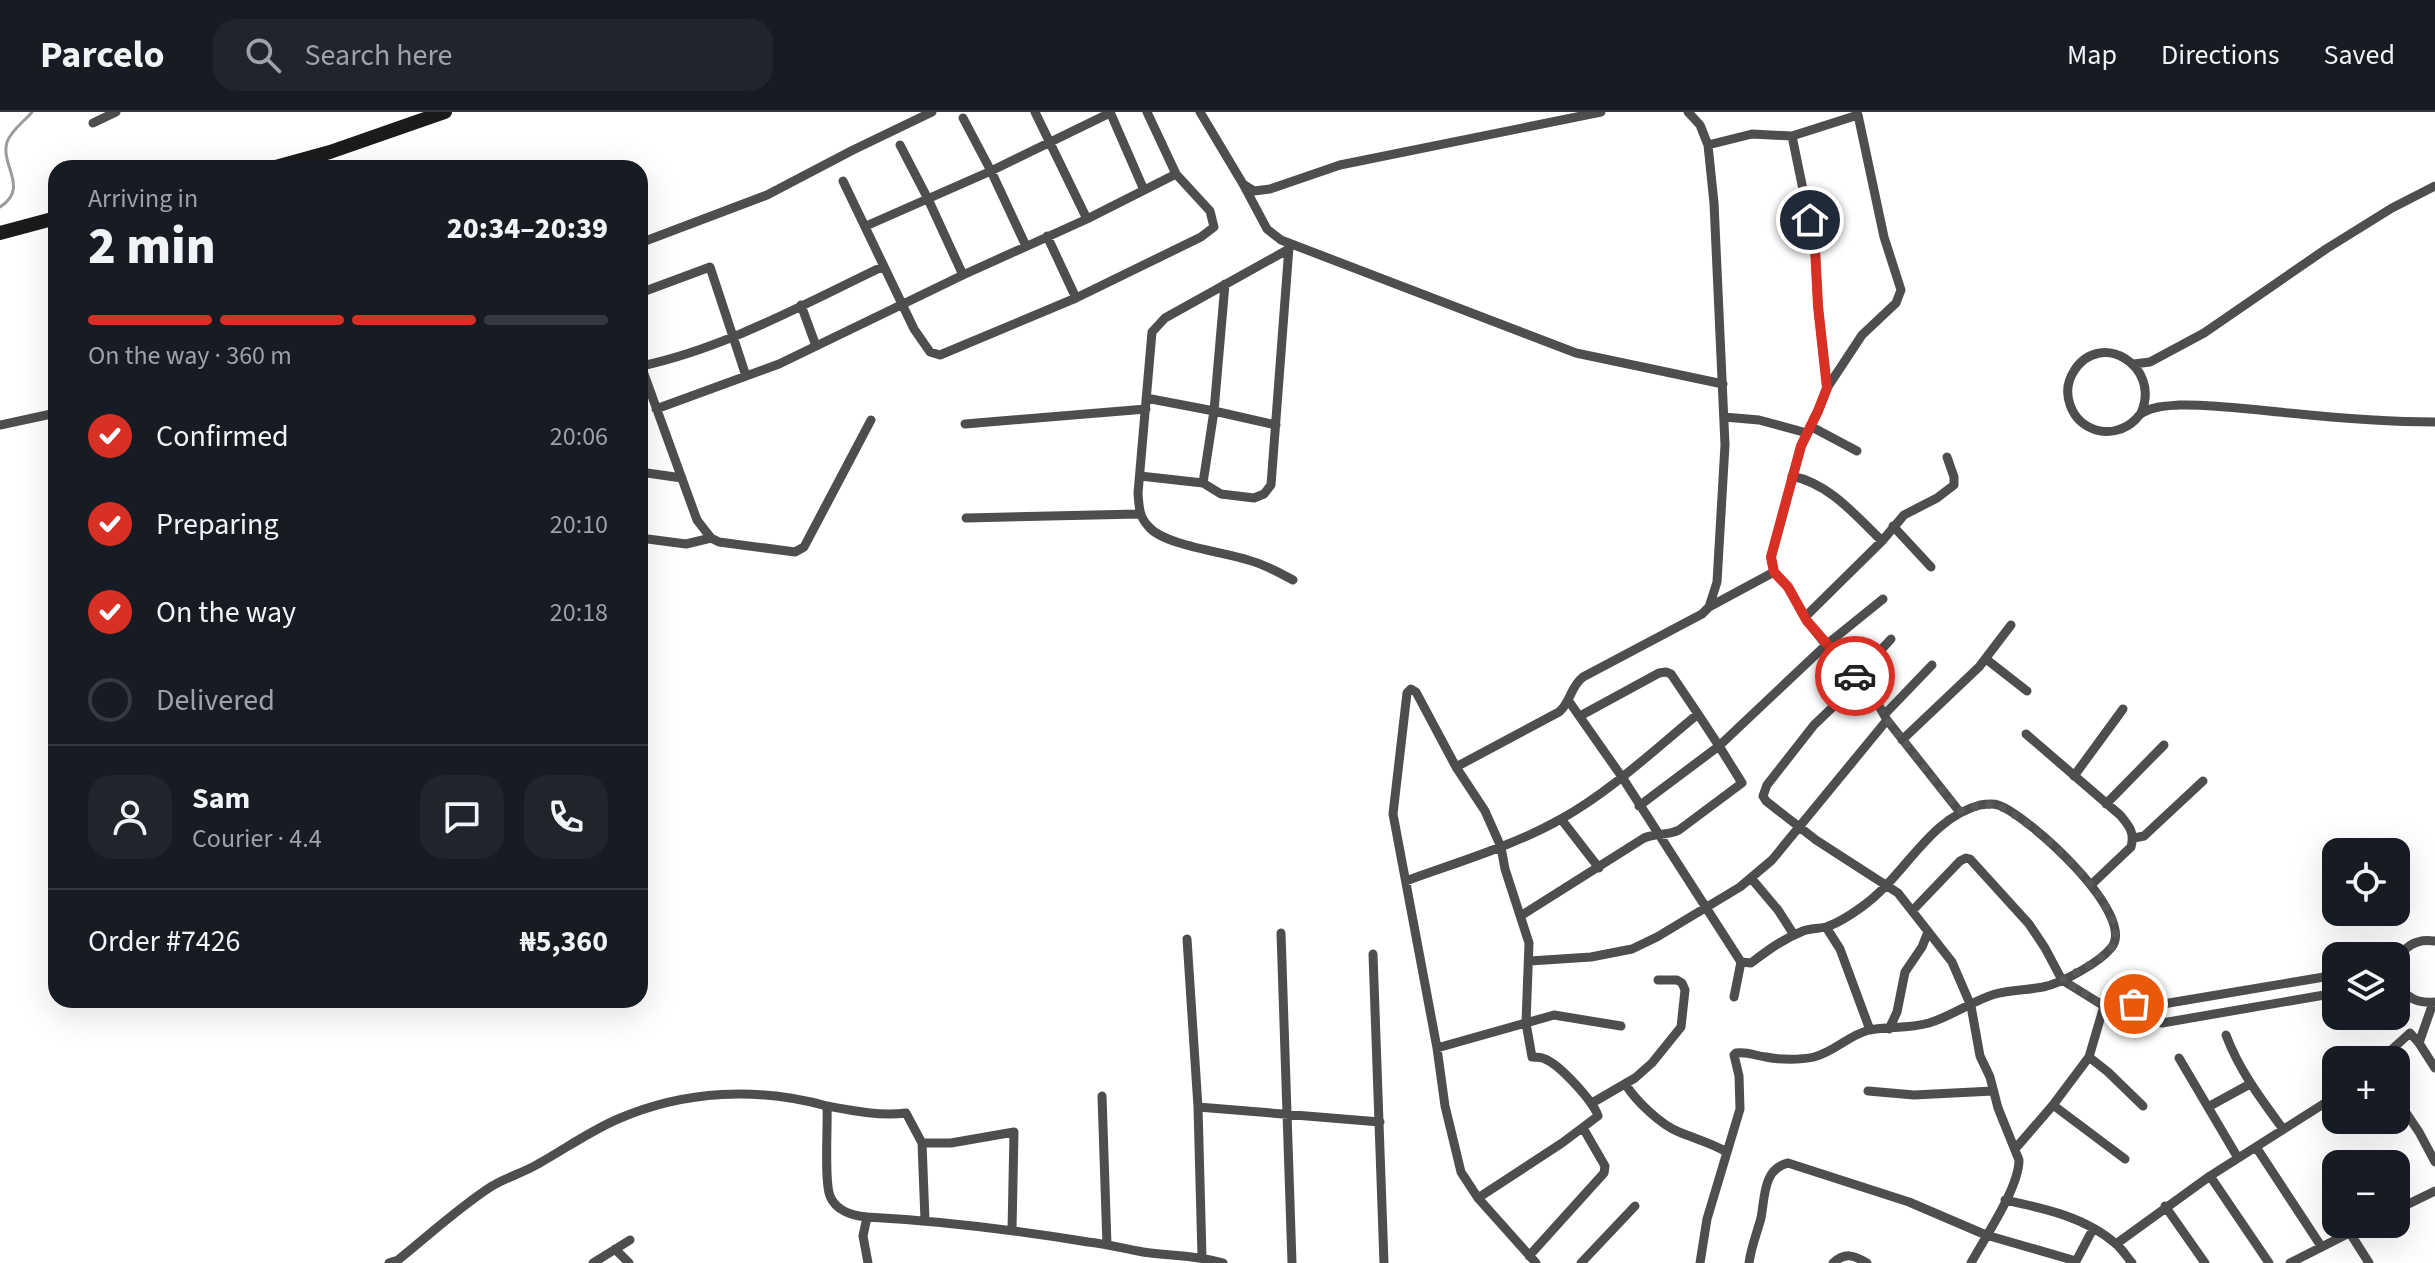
<!DOCTYPE html>
<html lang="en">
<head>
<meta charset="utf-8">
<style>
	:root { --surface:#171b24; --page:#20242c; --text:#f1f3f6; --muted:#9ea1a6; --line:#363941; --accent:#d93025 }
	body { margin:0; font-family:"Source Sans 3",sans-serif; background:var(--page); color:var(--text); height:100vh; display:flex; flex-direction:column; font-size:30px; white-space:nowrap }
	* { box-sizing:border-box; margin:0 }
	p { font-size:26px; color:var(--muted) }
	.icon { flex:none; width:44px; height:44px; fill:none; stroke:currentColor; stroke-width:2; stroke-linecap:round; stroke-linejoin:round }
	.map { position:relative; flex:1; overflow:hidden }
	.side { position:absolute; left:48px; top:48px; width:600px; height:848px; display:flex; flex-direction:column; background:var(--surface); border-radius:24px; box-shadow:0 8px 32px #0002 }
	.side>* { flex:none }
	.controls { position:absolute; left:2322px; top:726px; display:grid; gap:16px }
	.controls a { display:grid; place-items:center; width:88px; height:88px; border-radius:16px; background:var(--surface); box-shadow:0 8px 32px #0002; font-size:40px }
	.pin { position:absolute; display:grid; place-items:center; width:68px; height:68px; color:#fff; margin:-34px; border:4px solid #fff; border-radius:50%; box-shadow:0 2px 8px #0007 }
	.courier { position:absolute; display:grid; place-items:center; width:80px; height:80px; margin:-40px; border:6px solid #d93025; border-radius:50%; background:#fff; color:#222; box-shadow:0 2px 10px #0007 }
	.headline em { font-style:normal; font-weight:800 }
	.headline div { display:flex; flex-direction:column-reverse }
	.headline { display:flex; align-items:center; justify-content:space-between; height:136px; padding:0 40px }
	h1 { font-size:52px; font-weight:800; line-height:60px }
	.bar { display:grid; grid-template-columns:repeat(4,1fr); gap:12px 8px; align-content:center; height:96px; padding:0 40px }
	.bar i { height:10px; border-radius:6px; background:var(--line) }
	.bar .on { background:var(--accent) }
	.bar p { grid-column:span 4 }
	.line { display:flex; align-items:center; gap:20px; padding:0 40px; border-top:2px solid var(--line) }
	.line div { flex:1 }
	.round { display:grid; place-items:center; flex:none; width:84px; height:84px; border-radius:24px; background:var(--page) }
	ol { padding:0 40px; list-style:none }
	li { display:flex; align-items:center; gap:24px; height:88px }
	li p { margin-inline-start:auto }
	li .icon { padding:8px; border-radius:50%; background:var(--accent); color:#fff; stroke-width:4 }
	li:last-child { color:var(--muted) }
	li i { width:44px; height:44px; border:4px solid var(--line); border-radius:50% }
	header { display:flex; align-items:center; gap:48px; box-sizing:border-box; height:112px; padding:0 40px; background:var(--surface); border-bottom:2px solid var(--line) }
	header strong { font-size:38px }
	nav { display:flex; gap:44px; margin-inline-start:auto; font-size:28px }
	.search { width:560px; height:72px; background:var(--page); display:flex; align-items:center; gap:20px; box-sizing:border-box; padding:0 28px; border-radius:24px; color:var(--muted); font-size:30px }
	.map>svg:first-child { display:block }
</style>
</head>
<body>
<header>
<strong>Parcelo</strong>
<div class="search"><svg class="icon" aria-label="search" viewBox="0 0 24 24"><circle cx="10" cy="10" r="6"/><path d="M15 15l6 6"/></svg>Search here</div>
<nav><a>Map</a><a>Directions</a><a>Saved</a></nav>
</header>
<div class="map">
<svg width="2435" height="1151" viewBox="0 0 2435 1151">
	<rect width="100%" height="100%" fill="#fff"/>
	<g fill="none" stroke-linecap="round" stroke-linejoin="round">
		<path stroke="#9c9c9c" stroke-width="3" d="M0 95C30 76 0 54 7 30 12 17 24 10 32 0"/>
		<path stroke="#4e4e4e" stroke-width="9" d="M1035 0 1087 107
			M1110 0 1144 78
			M1200 0 1243 72 1254 79 1270 77 1340 53 1601 0
			M963 6 991 59 1026 134
			M93 11 116 0
			M1792 24 1815 136 1818 194 1827 276
			M900 33 928 87 963 163
			M1708 33 1752 22 1792 24 1858 3 1884 125 1901 178 1896 191 1862 223 1827 276 1818 299 1801 334 1771 445 1774 460 1788 475 1807 509 1826 533 1874 585 1887 608 1959 699
			M843 69 914 217 930 240 940 243 1076 186 1201 125 1214 115 1210 99 1176 62
			M1243 72 1267 117 1281 128 1576 241 1723 272
			M866 114 991 59 1110 1
			M1047 124 1076 186
			M640 131 767 83 853 38 932 0
			M1289 137 1165 206 1152 220 1138 381C1139 395 1139 405 1149 415 1164 433 1223 440 1248 448 1264 452 1278 460 1293 468
			M640 181 710 155 746 264
			M801 193 816 234
			M640 251 697 408 711 426 719 430 795 440 804 435 871 308
			M2134 252 2150 250 2204 221 2326 137 2392 96 2435 74
			M641 254C726 236 806 191 884 154
			M1146 286 1214 299 1225 172
			M656 297 779 252 963 163 1087 107 1176 62 1147 0
			M2141 301C2162 254 2100 217 2074 259 2060 281 2071 310 2096 318 2109 322 2125 318 2135 308 2140 303 2138 303 2144 300 2155 294 2167 294 2179 293 2216 292 2253 298 2289 301 2338 306 2386 310 2435 310
			M1724 305 1759 308 1807 321
			M965 312 1146 297
			M0 313 56 301
			M1810 314 1857 339
			M640 360 682 366
			M1140 364 1203 371 1221 382 1254 386 1264 382 1271 373 1289 135
			M1792 364C1830 372 1855 403 1882 429
			M1203 371 1214 299 1276 313
			M966 406 1139 402
			M1893 414 1931 455
			M640 426 686 432 711 426
			M1709 495 1774 460
			M1805 505 1882 429 1904 403 1937 386 1954 373V365L1947 345
			M1986 547 2027 579
			M1856 565 1891 527
			M1860 569 1814 613 1767 673 1763 684 1766 689 1816 728 1898 781 1952 850 1971 894 1980 944 1990 965 1998 996 2019 1048C2019 1076 1985 1125 1971 1151
			M1568 588 1622 665 1741 850 1751 851C1768 838 1783 827 1803 819 1810 816 1818 817 1826 815 1839 811 1852 802 1863 794 1904 765 1929 706 1980 693 1986 692 1993 691 1998 693 2028 703 2139 804 2111 836 2099 851 2062 871 2043 875 2027 878 2011 878 1995 882 1972 889 1952 904 1929 911 1907 917 1889 914 1869 918 1849 923 1834 940 1814 945 1801 948 1779 948 1766 945 1755 944 1748 939 1736 941L1734 943 1739 964 1740 997 1707 1107 1700 1151
			M1884 603 1932 553
			M1580 604 1659 561 1666 560 1671 562 1698 602
			M2026 622 2120 703C2129 714 2135 720 2131 735L2091 773
			M1902 628 1979 555 2011 513
			M1456 655 1416 580 1411 577 1407 581 1393 702 1437 936 1445 994 1461 1060 1478 1086 1536 1151
			M2074 664 2123 597
			M2106 692 2164 633
			M1561 707 1599 756
			M2134 726 2144 724 2203 669
			M1751 766 1778 798 1794 823
			M1406 769C1458 750 1513 734 1561 707 1611 679 1654 638 1698 602L1719 634 1639 694
			M1912 799 1960 749 1966 746 1970 747 2029 812 2045 836 2062 868 2104 894
			M1522 803 1644 726C1656 721 1667 724 1679 718L1742 671 1719 634 1826 533 1883 487
			M1826 815 1840 837 1870 918
			M1281 821 1292 1151
			M1187 827 1198 995 1202 1145
			M1373 842 1384 1151
			M1530 849 1591 845 1632 837 1657 825 1740 775 1772 748 1887 608
			M2396 854C2402 835 2415 826 2435 829
			M2336 863 2157 893 2162 911 2336 881
			M2396 865C2402 884 2415 892 2435 890
			M1734 885 1741 850
			M2433 891 2419 931 2435 956
			M1889 917 1897 900 1905 860 1922 835 1928 820
			M2226 923C2239 958 2261 987 2283 1017
			M1437 936 1554 903 1621 914
			M2089 945 2108 960 2143 994
			M2179 946 2238 1046
			M2380 948 2410 921 2419 931
			M1626 973C1636 989 1661 1013 1679 1020 1696 1027 1711 1031 1727 1040
			M1868 979 1914 983 1993 979
			M1102 984 1107 1133
			M2396 986 2419 1020 2435 1050
			M1592 991 1635 966 1652 951 1681 915 1685 878 1682 871 1677 868H1658
			M2053 993 2125 1047
			M827 994C854 999 879 1004 906 1001L922 1031H951L1014 1020 1012 1119
			M1198 995 1380 1010
			M2208 995 2250 972
			M922 1031 925 1108
			M2256 1035 2321 1134
			M2015 1037 2053 993 2089 945 2104 894 2111 890 2157 893
			M2210 1064 2269 1151
			M1478 1086 1562 1031 1598 1004C1593 989 1560 953 1545 947 1541 945 1536 945 1532 945L1526 911 1529 831 1505 757 1501 735 1485 699 1456 655 1559 600C1571 590 1570 575 1583 565L1702 502 1709 495 1717 470 1725 333 1714 91 1708 33 1700 13 1688 0
			M2005 1088C2043 1096 2086 1105 2116 1132 2122 1137 2127 1145 2132 1151
			M2165 1094 2205 1151
			M2396 1098 2435 1079
			M867 1105C941 1109 1015 1118 1088 1130 1107 1132 1125 1137 1143 1140 1170 1144 1196 1143 1223 1151
			M2350 1121 2369 1151
			M2116 1132 2210 1064 2336 984
			M615 1137 629 1151
			M1529 1144 1604 1061 1605 1054 1583 1016
			M389 1151 398 1148C428 1124 457 1097 489 1076 504 1066 523 1061 538 1052 565 1037 590 1019 618 1007 685 978 758 975 827 994 828 1013 824 1070 830 1084 836 1099 853 1104 867 1105L863 1124 868 1151
			M593 1151 630 1128
			M1581 1151 1635 1094
			M1749 1151C1751 1135 1757 1121 1761 1106 1765 1085 1763 1057 1788 1051L1909 1090 1986 1123 2076 1149
			M1833 1151C1845 1140 1854 1143 1867 1151
			M2075 1151 2093 1117
			M2290 1151 2367 1112"/>
		<path stroke="#1b1b1b" stroke-width="14" d="M272 56 330 40 445 0
			M0 121 56 106"/>
	</g>
	<g fill="none" stroke-linecap="round" stroke-linejoin="round">
		<path stroke="#595959" stroke-width="8" stroke-dasharray="0 14.4" d="M1855 564 1874 585 1887 608 1959 699C1974 697 1986 688 2001 695 2031 708 2132 797 2113 833 2106 846 2075 861 2062 868L2104 894 2111 890 2134 892"/>
		<path stroke="#d93025" stroke-width="10" d="M1810 108 1815 136 1818 194 1827 276 1818 299 1801 334 1771 445 1774 460 1788 475 1807 509 1855 564"/>
	</g>
</svg>
<div class="controls">
<a><svg class="icon" aria-label="locate" viewBox="0 0 24 24"><circle cx="12" cy="12" r="6"/><path d="M12 2v4M12 18v4M2 12h4M18 12h4"/></svg></a>
<a><svg class="icon" aria-label="layers" viewBox="0 0 24 24"><path d="M12 4l9 5-9 5-9-5zM3 14l9 5 9-5"/></svg></a>
<a>+</a>
<a>−</a>
</div>
<div class="pin" style="left:2134px;top:892px;background:#ea580c"><svg class="icon" aria-label="bag" viewBox="0 0 24 24"><path d="M5 8h14l-1 12H6zM9 8a3 3 0 0 1 6 0"/></svg></div>
<div class="pin" style="left:1810px;top:108px;background:#1f2937"><svg class="icon" aria-label="home" viewBox="0 0 24 24"><path d="M3 11l9-7 9 7M6 9v11h12V9"/></svg></div>
<div class="courier" style="left:1855px;top:564px"><svg class="icon" aria-label="car" viewBox="0 0 24 24"><path d="M5 17H2v-5l4-1 3-4h7l3 4 3 1v5h-3M9 17h6M6 11h13"/><circle cx="7" cy="17" r="2"/><circle cx="17" cy="17" r="2"/></svg></div>
<section class="side">
<div class="headline"><div><h1>2 min</h1><p>Arriving in</p></div><em>20:34–20:39</em></div>
<div class="bar"><i class="on"></i><i class="on"></i><i class="on"></i><i></i><p>On the way · 360 m</p></div>
<ol>
<li><svg class="icon" aria-label="check" viewBox="0 0 24 24"><path d="M5 12l5 5 9-10"/></svg>Confirmed<p>20:06</p></li>
<li><svg class="icon" aria-label="check" viewBox="0 0 24 24"><path d="M5 12l5 5 9-10"/></svg>Preparing<p>20:10</p></li>
<li><svg class="icon" aria-label="check" viewBox="0 0 24 24"><path d="M5 12l5 5 9-10"/></svg>On the way<p>20:18</p></li>
<li><i></i>Delivered</li>
</ol>
<div class="line" style="height:144px"><a class="round"><svg class="icon" aria-label="person" viewBox="0 0 24 24"><circle cx="12" cy="8" r="4"/><path d="M4 21q1-7 8-7t8 7"/></svg></a><div><b>Sam</b><p>Courier · 4.4</p></div><a class="round"><svg class="icon" aria-label="chat" viewBox="0 0 24 24"><path d="M4 5h16v11H9l-5 4z"/></svg></a><a class="round"><svg class="icon" aria-label="phone" viewBox="0 0 24 24"><path d="M5 4h4l2 5-3 2q2 4 5 5l2-3 5 2v4C11 20 4 13 5 4z"/></svg></a></div>
<div class="line" style="height:104px"><div>Order #7426</div><b>₦5,360</b></div>
</section>
</div>
</body>
</html>
